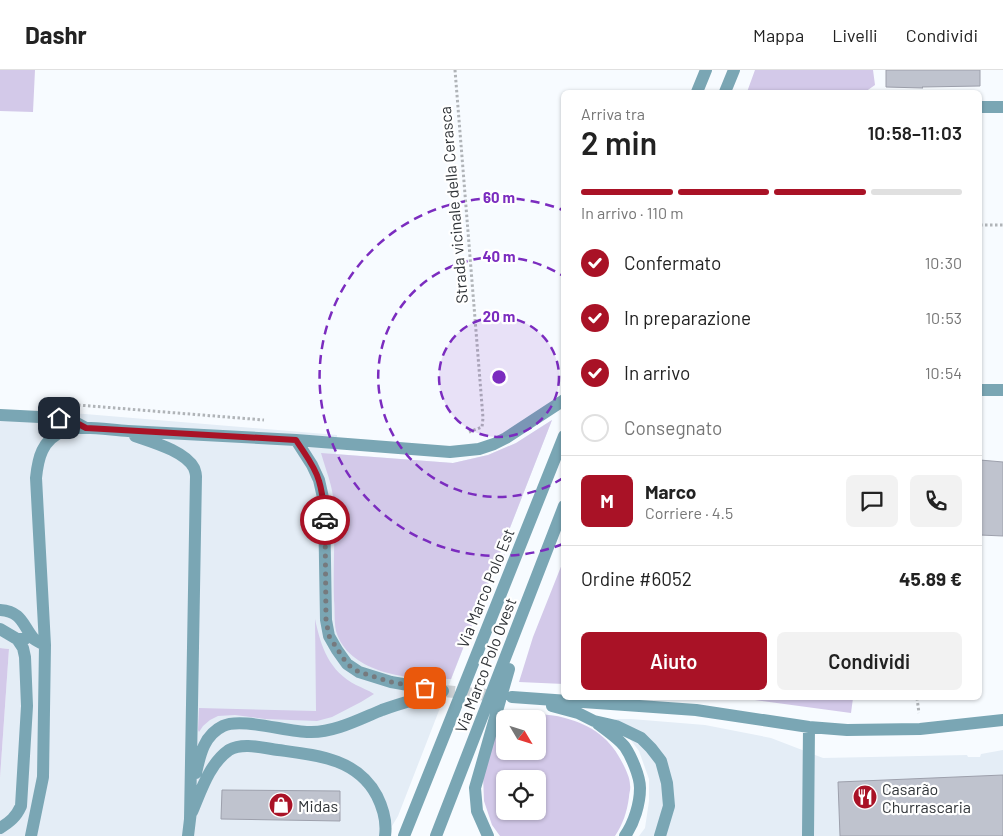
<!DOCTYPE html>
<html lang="it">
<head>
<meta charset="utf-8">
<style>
	:root { --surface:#fff; --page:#f2f2f2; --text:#222; --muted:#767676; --line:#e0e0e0; --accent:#a91226 }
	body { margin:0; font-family:Barlow,sans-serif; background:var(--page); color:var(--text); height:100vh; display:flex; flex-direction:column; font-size:19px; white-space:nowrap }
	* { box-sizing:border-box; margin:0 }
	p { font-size:16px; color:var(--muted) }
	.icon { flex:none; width:28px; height:28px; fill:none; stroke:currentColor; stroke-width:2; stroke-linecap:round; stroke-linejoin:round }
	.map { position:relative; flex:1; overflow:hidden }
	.drawer { position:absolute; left:561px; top:20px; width:421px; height:610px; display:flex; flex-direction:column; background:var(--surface); border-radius:8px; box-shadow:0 1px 4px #0004 }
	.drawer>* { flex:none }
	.needle { width:32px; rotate:128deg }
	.buttons { position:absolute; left:496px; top:640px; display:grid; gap:10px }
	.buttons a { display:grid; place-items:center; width:50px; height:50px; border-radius:8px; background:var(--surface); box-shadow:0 1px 4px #0004; font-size:25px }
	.pin { position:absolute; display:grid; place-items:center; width:42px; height:42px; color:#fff; margin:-21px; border-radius:10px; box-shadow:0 2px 8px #0006 }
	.courier { position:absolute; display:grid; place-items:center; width:50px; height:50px; margin:-25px; border:4px solid #a91226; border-radius:50%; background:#fff; color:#222; box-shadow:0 1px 6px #0007 }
	.summary em { font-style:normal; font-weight:600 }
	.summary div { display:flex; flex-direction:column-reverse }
	.summary { display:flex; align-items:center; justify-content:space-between; height:85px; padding:0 20px }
	h1 { font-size:32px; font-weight:600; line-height:38px }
	.bar { display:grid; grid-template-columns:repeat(4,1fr); gap:8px 5px; align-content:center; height:60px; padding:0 20px }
	.bar i { height:6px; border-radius:4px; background:var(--line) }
	.bar .active { background:var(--accent) }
	.bar p { grid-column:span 4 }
	.line { display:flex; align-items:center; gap:12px; padding:0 20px; border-top:1px solid var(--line) }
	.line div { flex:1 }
	.round { display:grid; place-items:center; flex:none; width:52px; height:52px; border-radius:8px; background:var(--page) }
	ol { padding:0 20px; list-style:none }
	li { display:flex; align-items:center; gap:15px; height:55px }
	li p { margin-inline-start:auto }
	li .icon { padding:5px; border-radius:50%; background:var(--accent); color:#fff; stroke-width:4 }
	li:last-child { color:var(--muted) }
	li i { width:28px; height:28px; border:2px solid var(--line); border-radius:50% }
	.cta { display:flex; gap:10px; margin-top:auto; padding:10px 20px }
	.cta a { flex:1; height:58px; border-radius:8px; background:var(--accent); color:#fff; font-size:20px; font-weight:600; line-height:58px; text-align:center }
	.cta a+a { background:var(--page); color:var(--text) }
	header { display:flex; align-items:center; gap:30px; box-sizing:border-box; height:70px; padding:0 25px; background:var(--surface); border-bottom:1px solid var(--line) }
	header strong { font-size:24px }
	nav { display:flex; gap:28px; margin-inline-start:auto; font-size:18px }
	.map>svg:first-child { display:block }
</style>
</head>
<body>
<header>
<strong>Dashr</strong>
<nav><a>Mappa</a><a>Livelli</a><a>Condividi</a></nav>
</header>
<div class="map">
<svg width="1003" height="766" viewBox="0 0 1003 766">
	<rect width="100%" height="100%" fill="#f7fbff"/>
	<path fill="#e4edf6" d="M0 340 85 344 337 365 336 384 453 393 488 385 516 373 552 350 398 746 386 766H0V708L9 579 0 578Z
		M615 649H631L705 655 771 668 823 688 967 685 968 687H980L981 684 1003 680V766H639L645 758 649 731V709L639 681Z"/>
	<path fill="#d3c9e9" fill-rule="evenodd" d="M0 0H35L33 42 0 41Z
		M755 0H873L875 15 865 22H747Z
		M552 350 451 609C413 610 349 605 336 561 334 551 335 540 334 530 333 501 335 472 334 442 334 433 333 424 331 416 328 404 324 394 321 383L453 393 488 385 516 373Z
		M564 489V614L519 612 533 567Z
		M315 549C321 577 329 601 356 615 362 618 368 620 374 624L361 632 332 647 317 651 265 649 235 645 218 646 210 650 203 656 199 662 198 660 199 638 316 641Z
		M0 578 9 579 0 708Z
		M740 628H853L851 643Z
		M504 642C524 644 546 643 565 648 592 655 611 669 623 694 626 700 630 708 630 715 631 719 629 723 629 727 627 742 623 754 615 766H500L492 755 484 731 483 705 494 668ZM505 649H538V681H505ZM505 709H538V741H505Z"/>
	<path fill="#bfc3ce" stroke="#9da0ac" d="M886 0H980V16L922 17 923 18 886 17Z
		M980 390 1003 392V466L980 465Z
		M1003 705V766H840L838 712Z
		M222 720 340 721V751L221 749Z"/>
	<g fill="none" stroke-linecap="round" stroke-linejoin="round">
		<path stroke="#cfd3d7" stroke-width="12" stroke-dasharray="12 6" stroke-linecap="butt" d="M443 621 500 626"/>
		<path stroke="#b0b4b8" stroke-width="3" stroke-dasharray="2.5 2.5" stroke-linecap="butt" d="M455 0 483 348 482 357 469 362
			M980 155H1003
			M78 335 264 350
			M917 628 919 643"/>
		<path stroke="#7aa6b4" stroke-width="12" d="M697 22 706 0
			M725 22 734 0
			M980 37H1003
			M980 320H1003
			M0 345 59 348 73 351 86 358
			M135 366C152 372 185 381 194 398 195 401 196 403 196 406L190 749
			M296 370 450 382 479 379 494 374 506 368 564 330
			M0 540C23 542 22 555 34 569 37 571 41 573 45 575
			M0 559 17 569H25
			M512 627 696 640 809 657 847 660 920 659 1003 650
			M552 636 578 643 594 651 616 656 641 668 651 678 661 691 667 713 669 736 660 766
			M598 654C606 660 619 669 625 677 631 686 640 706 640 718 640 734 634 753 625 766
			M196 703C200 685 204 665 223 656 241 647 287 662 309 662 334 663 360 649 382 640 401 633 421 628 440 622
			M192 742C201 721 209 694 229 680 243 672 263 678 278 680 316 685 357 688 377 726 383 738 387 752 385 766
			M0 758C10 752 16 747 21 736L27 636 25 587 23 578 17 569
			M31 766 43 707 45 575 36 408C38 388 42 370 63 361 81 354 108 360 128 361 184 364 240 367 296 370L312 395 319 410 324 432 326 550 329 566 337 580 347 594 359 602 391 612 443 621
			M188 766 191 741
			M404 766 564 366
			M436 766 564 436
			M488 766 477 741 475 718 509 599
			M808 766 809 657"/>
	</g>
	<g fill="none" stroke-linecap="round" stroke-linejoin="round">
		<path stroke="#767a7e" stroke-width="5" stroke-dasharray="0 9" d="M325 450 326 550 329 566 347 594 359 602 391 612 425 618"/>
		<path stroke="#a91226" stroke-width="6" d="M59 348 73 351 86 358 104 359 296 370C304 383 315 396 319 411 323 424 324 437 325 450"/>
	</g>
	<circle cx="499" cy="307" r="60" fill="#7b2cbf" fill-opacity=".12"/>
	<g fill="none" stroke="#7b2cbf" stroke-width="2.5" stroke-dasharray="9 6">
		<circle cx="499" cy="307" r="60"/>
		<path d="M563 408A120 120 0 1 1 563 206"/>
		<path d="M563 474A179 179 0 1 1 563 140"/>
	</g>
	<defs>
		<symbol id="restaurant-disc" viewBox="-11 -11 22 22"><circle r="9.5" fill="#a91226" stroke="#fff"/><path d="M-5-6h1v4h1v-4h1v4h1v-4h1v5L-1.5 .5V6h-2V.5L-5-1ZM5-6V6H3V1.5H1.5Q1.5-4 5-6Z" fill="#fff"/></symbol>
		<symbol id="shop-disc" viewBox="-11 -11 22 22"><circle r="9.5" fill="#a91226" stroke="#fff"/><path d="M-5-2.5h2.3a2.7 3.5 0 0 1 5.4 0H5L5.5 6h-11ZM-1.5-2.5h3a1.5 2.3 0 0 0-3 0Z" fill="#fff"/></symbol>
	</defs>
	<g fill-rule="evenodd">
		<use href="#restaurant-disc" x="851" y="713" width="28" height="28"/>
		<use href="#shop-disc" x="267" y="721" width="28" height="28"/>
	</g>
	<g text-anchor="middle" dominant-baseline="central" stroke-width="4.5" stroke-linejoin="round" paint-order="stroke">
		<g font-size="16" fill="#303438" stroke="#fff">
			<text transform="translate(453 135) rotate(-95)">Strada vicinale della Cerasca</text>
			<text transform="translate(485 518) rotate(-68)">Via Marco Polo Est</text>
			<text transform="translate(485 595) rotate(-69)">Via Marco Polo Ovest</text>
		</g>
		<g font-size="16" fill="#303438" stroke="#fff" text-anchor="start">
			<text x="882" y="718">Casarão<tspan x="882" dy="18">Churrascaria</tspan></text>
			<text x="298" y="735">Midas</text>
		</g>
	</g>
	<circle cx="499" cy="307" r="8" fill="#7b2cbf" stroke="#fff" stroke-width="2.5"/>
	<g font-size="15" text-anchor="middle" font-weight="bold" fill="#7b2cbf" stroke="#fff" stroke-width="4.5" stroke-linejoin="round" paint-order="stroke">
		<text x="499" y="133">60 m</text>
		<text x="499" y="192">40 m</text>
		<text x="499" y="252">20 m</text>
	</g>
</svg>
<div class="buttons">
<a><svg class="needle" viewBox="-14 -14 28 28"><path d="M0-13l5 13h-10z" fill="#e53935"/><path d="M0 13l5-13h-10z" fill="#767676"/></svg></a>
<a><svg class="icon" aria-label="locate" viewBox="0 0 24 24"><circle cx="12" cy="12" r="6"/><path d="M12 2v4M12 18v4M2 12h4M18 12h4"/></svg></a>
</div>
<div class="pin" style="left:425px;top:618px;background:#ea580c"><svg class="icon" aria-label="bag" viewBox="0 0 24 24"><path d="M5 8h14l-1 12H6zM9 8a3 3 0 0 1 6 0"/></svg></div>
<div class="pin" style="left:59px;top:348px;background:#1f2937"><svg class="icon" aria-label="home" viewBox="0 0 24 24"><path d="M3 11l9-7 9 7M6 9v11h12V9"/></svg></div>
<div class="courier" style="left:325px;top:450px"><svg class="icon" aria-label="car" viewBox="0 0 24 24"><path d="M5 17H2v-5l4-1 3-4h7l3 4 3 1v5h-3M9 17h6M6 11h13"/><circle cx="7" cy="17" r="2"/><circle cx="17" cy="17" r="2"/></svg></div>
<section class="drawer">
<div class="summary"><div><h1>2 min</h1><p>Arriva tra</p></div><em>10:58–11:03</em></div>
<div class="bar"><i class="active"></i><i class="active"></i><i class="active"></i><i></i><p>In arrivo · 110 m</p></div>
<ol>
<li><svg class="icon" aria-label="check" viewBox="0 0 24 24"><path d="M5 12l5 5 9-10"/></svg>Confermato<p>10:30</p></li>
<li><svg class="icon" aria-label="check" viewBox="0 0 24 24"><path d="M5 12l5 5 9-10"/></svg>In preparazione<p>10:53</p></li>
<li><svg class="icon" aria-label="check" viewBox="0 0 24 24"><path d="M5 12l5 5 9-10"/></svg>In arrivo<p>10:54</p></li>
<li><i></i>Consegnato</li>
</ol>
<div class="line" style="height:90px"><b class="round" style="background:var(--accent);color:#fff">M</b><div><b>Marco</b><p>Corriere · 4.5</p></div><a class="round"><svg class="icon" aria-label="chat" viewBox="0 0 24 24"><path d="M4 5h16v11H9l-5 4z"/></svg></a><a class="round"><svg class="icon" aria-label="phone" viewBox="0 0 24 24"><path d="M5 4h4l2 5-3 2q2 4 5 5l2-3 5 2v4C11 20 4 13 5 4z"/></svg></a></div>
<div class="line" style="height:65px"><div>Ordine #6052</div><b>45.89 €</b></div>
<div class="cta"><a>Aiuto</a><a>Condividi</a></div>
</section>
</div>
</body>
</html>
